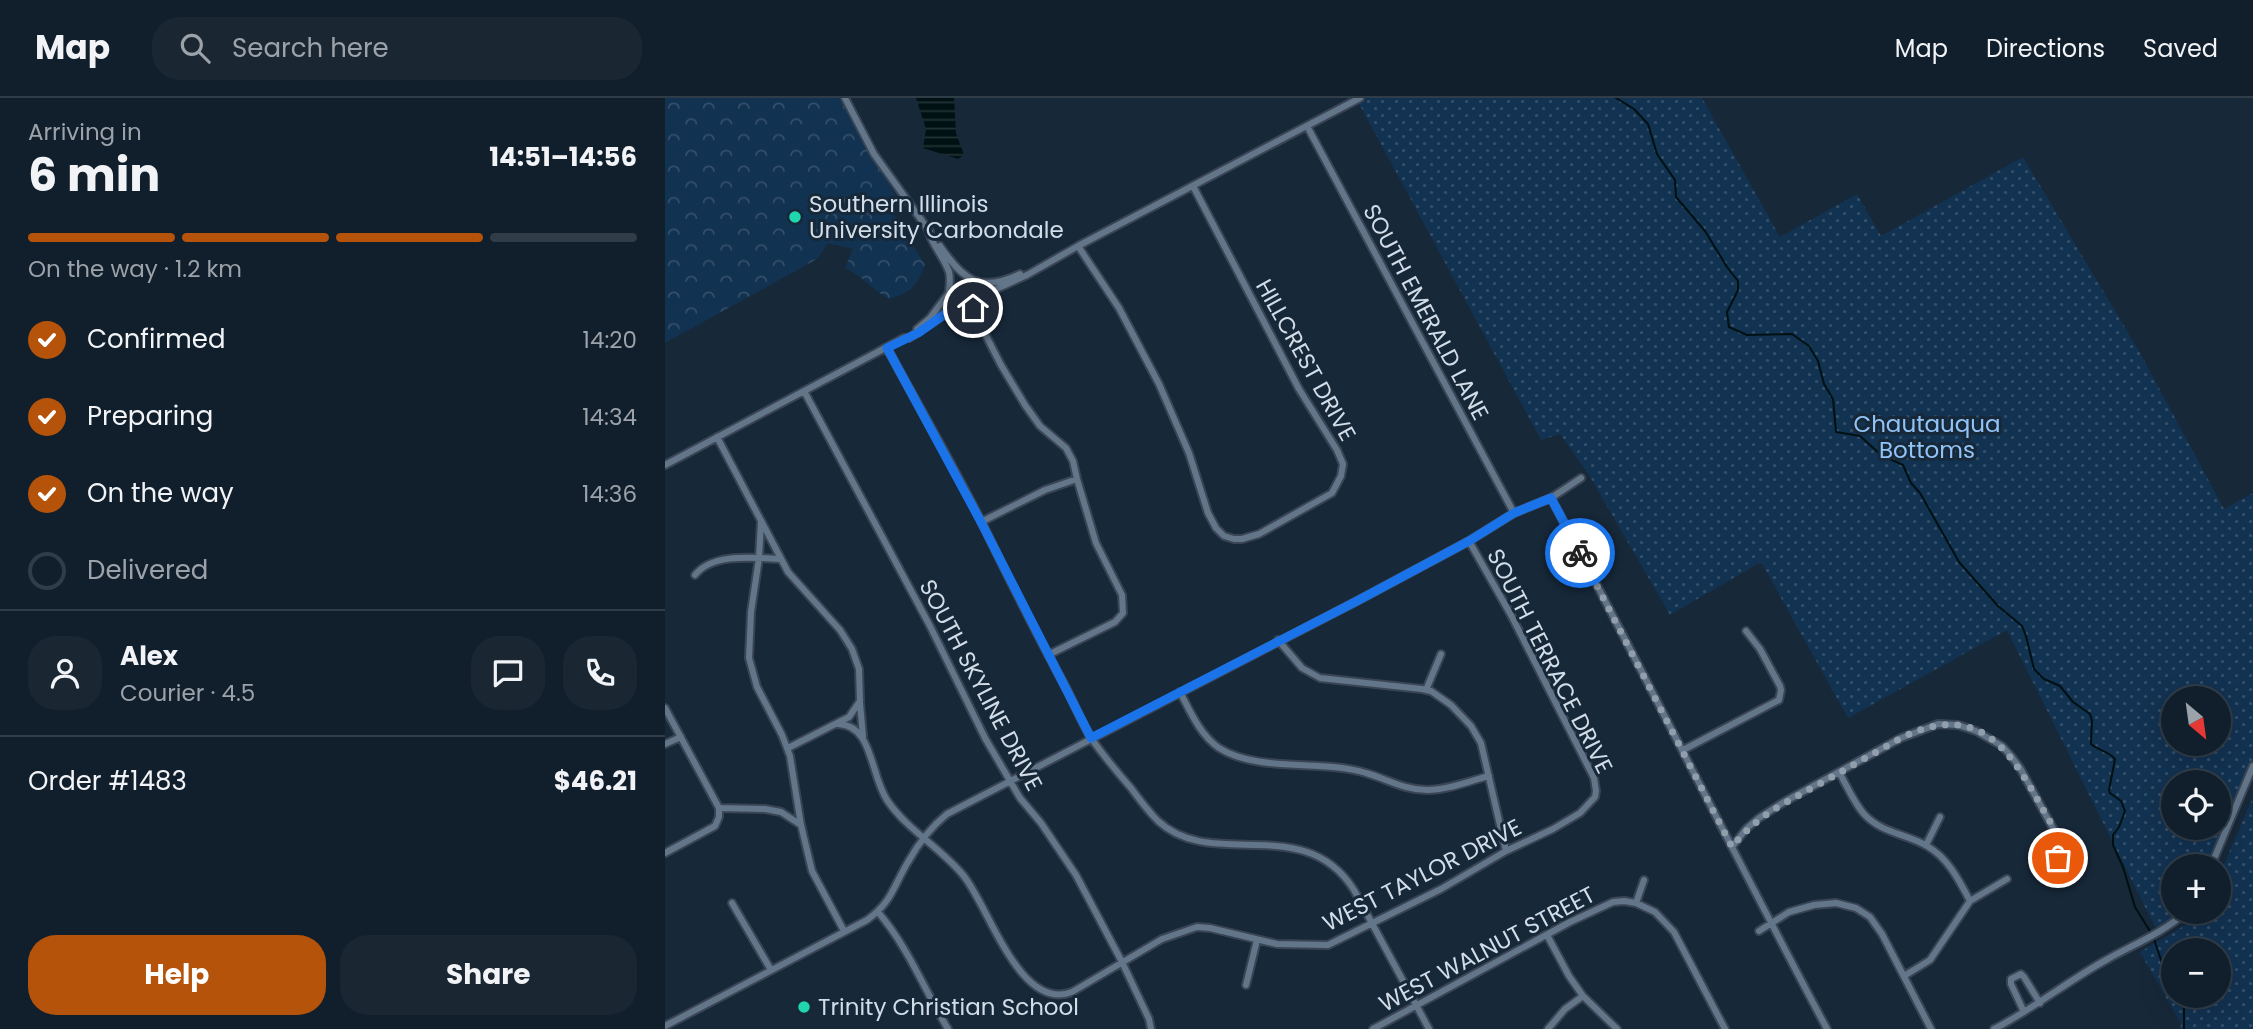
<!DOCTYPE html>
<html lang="en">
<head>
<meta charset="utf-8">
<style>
	:root { --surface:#111e2b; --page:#1a2733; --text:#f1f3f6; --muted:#9ca2a9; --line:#303c47; --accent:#b45309 }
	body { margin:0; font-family:Poppins,sans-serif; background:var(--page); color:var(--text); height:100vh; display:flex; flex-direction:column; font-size:26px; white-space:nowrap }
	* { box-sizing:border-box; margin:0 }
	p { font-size:23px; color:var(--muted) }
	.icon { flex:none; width:38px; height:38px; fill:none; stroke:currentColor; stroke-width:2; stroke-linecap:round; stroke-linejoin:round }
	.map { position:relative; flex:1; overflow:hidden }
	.sheet { display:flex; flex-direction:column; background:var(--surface); width:665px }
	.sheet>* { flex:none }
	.needle { width:46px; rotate:151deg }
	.controls { position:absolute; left:1496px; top:588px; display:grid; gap:14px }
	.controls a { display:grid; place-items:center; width:70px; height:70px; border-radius:50%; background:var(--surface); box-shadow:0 7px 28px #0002,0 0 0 2px var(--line); font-size:35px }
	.pin { position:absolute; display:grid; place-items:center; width:60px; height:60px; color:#fff; margin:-30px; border:4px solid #fff; border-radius:50%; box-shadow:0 2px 7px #0007 }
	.courier { position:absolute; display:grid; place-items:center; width:70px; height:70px; margin:-35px; border:5px solid #1a73e8; border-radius:50%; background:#fff; color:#222; box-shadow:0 2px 9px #0007 }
	.head em { font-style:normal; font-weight:700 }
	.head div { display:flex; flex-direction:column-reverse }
	.head { display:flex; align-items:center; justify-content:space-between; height:119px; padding:0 28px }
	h1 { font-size:46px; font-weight:700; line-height:52px }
	.bar { display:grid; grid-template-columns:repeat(4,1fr); gap:10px 7px; align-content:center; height:84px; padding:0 28px }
	.bar i { height:9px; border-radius:5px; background:var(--line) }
	.bar .selected { background:var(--accent) }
	.bar p { grid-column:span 4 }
	.line { display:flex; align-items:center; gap:18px; padding:0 28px; border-top:2px solid var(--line) }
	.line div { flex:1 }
	.round { display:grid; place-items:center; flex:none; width:74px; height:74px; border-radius:28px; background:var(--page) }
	ol { padding:0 28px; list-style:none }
	li { display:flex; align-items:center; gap:21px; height:77px }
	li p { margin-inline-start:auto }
	li .icon { padding:7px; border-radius:50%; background:var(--accent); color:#fff; stroke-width:4 }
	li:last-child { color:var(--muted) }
	li i { width:38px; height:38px; border:4px solid var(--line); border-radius:50% }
	.button { display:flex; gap:14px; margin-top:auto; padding:14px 28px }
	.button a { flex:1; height:80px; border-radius:28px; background:var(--accent); color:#fff; font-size:28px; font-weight:700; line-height:80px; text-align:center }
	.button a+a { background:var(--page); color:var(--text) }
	header { display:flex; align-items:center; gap:42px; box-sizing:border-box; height:98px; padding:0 35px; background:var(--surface); border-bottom:2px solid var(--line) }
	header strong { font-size:33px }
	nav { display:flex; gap:38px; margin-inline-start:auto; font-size:24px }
	.search { width:490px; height:63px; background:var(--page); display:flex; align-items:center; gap:18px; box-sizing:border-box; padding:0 24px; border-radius:28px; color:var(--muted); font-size:26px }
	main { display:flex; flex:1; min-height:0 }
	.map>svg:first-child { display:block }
</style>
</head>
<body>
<header>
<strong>Map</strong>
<div class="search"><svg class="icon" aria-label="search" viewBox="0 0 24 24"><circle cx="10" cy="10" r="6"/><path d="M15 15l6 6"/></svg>Search here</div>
<nav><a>Map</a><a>Directions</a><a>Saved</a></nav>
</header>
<main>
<section class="sheet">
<div class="head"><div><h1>6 min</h1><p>Arriving in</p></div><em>14:51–14:56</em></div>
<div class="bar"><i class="selected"></i><i class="selected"></i><i class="selected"></i><i></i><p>On the way · 1.2 km</p></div>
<ol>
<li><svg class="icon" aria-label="check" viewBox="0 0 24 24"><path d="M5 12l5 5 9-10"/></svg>Confirmed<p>14:20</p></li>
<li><svg class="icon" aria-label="check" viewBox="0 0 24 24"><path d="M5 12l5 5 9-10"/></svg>Preparing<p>14:34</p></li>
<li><svg class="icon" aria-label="check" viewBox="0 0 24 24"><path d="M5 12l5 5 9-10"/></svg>On the way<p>14:36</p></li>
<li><i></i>Delivered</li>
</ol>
<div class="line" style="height:126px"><a class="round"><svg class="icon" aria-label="person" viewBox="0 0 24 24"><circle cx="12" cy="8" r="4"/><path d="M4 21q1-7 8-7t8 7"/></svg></a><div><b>Alex</b><p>Courier · 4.5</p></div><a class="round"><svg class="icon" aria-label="chat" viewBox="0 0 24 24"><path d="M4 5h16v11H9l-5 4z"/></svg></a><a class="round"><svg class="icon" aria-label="phone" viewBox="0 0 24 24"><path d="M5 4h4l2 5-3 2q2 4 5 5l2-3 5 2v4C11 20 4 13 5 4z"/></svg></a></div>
<div class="line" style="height:91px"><div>Order #1483</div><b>$46.21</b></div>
<div class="button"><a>Help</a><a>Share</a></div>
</section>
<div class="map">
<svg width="1588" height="931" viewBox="0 0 1588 931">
	<defs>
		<pattern id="green-dots" width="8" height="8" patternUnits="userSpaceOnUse" patternTransform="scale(1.75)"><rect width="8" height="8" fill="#123251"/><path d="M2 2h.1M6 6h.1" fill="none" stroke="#344f6a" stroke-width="1.8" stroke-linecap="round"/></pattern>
		<pattern id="forest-crowns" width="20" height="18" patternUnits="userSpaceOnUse" patternTransform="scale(1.75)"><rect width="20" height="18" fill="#123251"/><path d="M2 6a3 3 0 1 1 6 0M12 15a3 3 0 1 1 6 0" fill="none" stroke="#344f6a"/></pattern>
		<pattern id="water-rules" width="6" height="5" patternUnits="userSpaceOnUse" patternTransform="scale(1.75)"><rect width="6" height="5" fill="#001113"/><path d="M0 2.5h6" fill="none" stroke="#243335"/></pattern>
	</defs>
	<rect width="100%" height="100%" fill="#172839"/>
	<path fill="url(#green-dots)" fill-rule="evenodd" d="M695 0H1037L1115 139 1192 96 1216 138 1358 59 1474 253 1559 411 1588 395V668L1546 768H1508V814H1521L1493 835 1342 532 1183 620 1096 464 1005 517 924 377 895 336 876 342 692 2ZM1508 600H1554V646H1508ZM1508 684H1554V730H1508Z
		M1588 699V931H1515L1516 926 1475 854 1537 817 1539 814H1554V778ZM1508 852H1554V898H1508Z"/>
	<path fill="url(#forest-crowns)" d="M0 0H174L235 105 229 117 260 167C251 190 246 194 224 201 207 192 197 177 180 170L188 151 163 145 152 161 0 245Z"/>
	<path fill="url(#water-rules)" d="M251 0H289L291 35 299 57 293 61 258 50 261 31Z"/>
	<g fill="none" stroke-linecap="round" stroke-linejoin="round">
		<path stroke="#001113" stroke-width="2" d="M951 0 969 11 983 26 992 56 1010 82 1011 99 1040 133 1062 169 1073 183V192L1062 214 1064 229 1082 237 1127 236 1144 248 1153 263 1159 286 1168 301 1171 334 1195 338 1216 357 1238 367 1246 385 1255 395 1294 464 1333 508 1357 528 1361 538 1369 571 1379 581 1395 588 1408 604 1425 616 1427 622 1426 646C1433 652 1445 654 1450 661L1444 692 1445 695 1456 703 1460 713 1454 729 1448 737V747L1458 769 1470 809 1488 838 1498 868 1508 882
			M1517 898 1519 903V931"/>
		<defs>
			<path id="minor" d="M180 0 209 56 265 134
				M642 28 849 415
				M263 132C267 147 279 159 284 174 288 189 277 200 293 211H305L329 192 362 177 413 148 695 0
				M275 148C299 183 315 195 355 176
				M413 148 454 210 494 286 524 355 543 415 551 430 559 438 569 441H577L594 436 667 395 676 378 678 366 672 352 634 291 528 88
				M312 220 336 267 360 307 375 328 401 350 408 363 412 381 431 445 457 497 458 515 450 524 383 557
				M252 231 265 220 283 196
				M222 250C254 309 288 367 318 427 344 481 371 535 400 588 409 605 416 623 426 640 438 657 452 674 466 690 474 701 483 713 493 723 548 774 639 713 689 792L764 931
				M139 293 265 528 320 640 355 700 376 725 411 777 457 864 484 921 486 931
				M52 339 123 474 175 532 187 551 194 571 195 603 184 619 123 650
				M0 367 239 240H244L280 216 293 211
				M886 400C980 576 1068 755 1162 931
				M96 423 94 460 86 514 84 560 92 589 117 637 125 658 136 727 147 773 179 833
				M316 424 380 392 412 381
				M30 477C48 454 91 460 116 461
				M613 542 637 570 655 580 757 591 766 593 786 607 806 628 816 645 841 753
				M761 592 776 556
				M515 594C525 613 535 637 554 650 594 675 656 661 701 675 722 681 739 692 762 692 783 692 804 683 824 678
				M195 605 198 638
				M0 610 54 710
				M173 626C208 627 205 676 222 702 242 732 275 749 298 777 324 808 354 914 407 894L497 841 532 829 545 830 612 846 663 847 776 791 841 753 888 731 915 715 930 699 931 693 929 680 846 517 804 443
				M0 646 16 639
				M1018 652 1114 602 1116 592 1115 588 1095 551 1081 533
				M1174 674C1182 688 1189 705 1199 716 1216 735 1242 736 1262 748 1283 760 1294 782 1305 803
				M54 710 100 711 116 714 136 727
				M1261 747 1275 719
				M1067 749 1081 731 1094 720 1119 704 1236 640 1273 626 1293 627 1311 633 1337 648 1346 658 1355 670 1395 743 1393 760
				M0 755 50 728 54 719V710
				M1546 768 1588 668
				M67 805 106 872
				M971 805 979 782
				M213 814C243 849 259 891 283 931
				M1094 833 1124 814 1149 807 1171 805 1191 810 1205 819 1217 836 1266 931
				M882 837 904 878 918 898 952 931
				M1239 878 1265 862 1305 803 1342 781
				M581 887 592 842
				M1359 914 1346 886V881L1356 876 1359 879 1375 905
				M0 928 202 822C227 804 228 789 243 764 253 746 266 729 282 716L692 503 804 443 849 415 886 400 916 380
				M708 931 905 824 948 804 959 803 971 805 990 814 1009 834 1060 931
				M883 931 900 911 918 898
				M1329 931C1368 911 1403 883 1441 862 1469 846 1498 835 1521 814"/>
		</defs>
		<use href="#minor" stroke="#394554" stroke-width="10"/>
		<use href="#minor" stroke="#627589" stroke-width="6"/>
	</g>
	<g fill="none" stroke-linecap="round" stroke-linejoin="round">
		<path stroke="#919eab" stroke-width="7" stroke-dasharray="0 12.6" d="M915 455 1067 749C1091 719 1113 709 1145 691 1176 674 1206 657 1236 640 1310 604 1341 645 1375 706 1384 723 1398 740 1393 760"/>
		<path stroke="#1a73e8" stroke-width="9" d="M308 210 299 212 293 211 280 216 253 235 222 250 316 424 426 640 692 503 804 443 849 415 886 400 915 455"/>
	</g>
	<g fill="#21d5af" stroke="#172839" stroke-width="2.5">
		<circle cx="130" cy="119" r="7"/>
		<circle cx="139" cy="909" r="7"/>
	</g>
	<g text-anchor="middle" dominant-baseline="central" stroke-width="6" stroke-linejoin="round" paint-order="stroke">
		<g font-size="23" fill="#d2dde8" stroke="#172839" text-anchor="start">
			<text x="144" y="106">Southern Illinois<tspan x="144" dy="26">University Carbondale</tspan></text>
			<text x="153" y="909">Trinity Christian School</text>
		</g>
		<g font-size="23" fill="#d2dde8" stroke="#172839">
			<text transform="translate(761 214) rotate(62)">SOUTH EMERALD LANE</text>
			<text transform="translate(641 262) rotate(61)">HILLCREST DRIVE</text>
			<text transform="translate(885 563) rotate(63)">SOUTH TERRACE DRIVE</text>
			<text transform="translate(316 587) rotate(62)">SOUTH SKYLINE DRIVE</text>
			<text transform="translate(757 777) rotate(-27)">WEST TAYLOR DRIVE</text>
			<text transform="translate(822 851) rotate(-28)">WEST WALNUT STREET</text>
		</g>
		<g font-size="23" fill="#90c3f7" stroke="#172839">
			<text x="1262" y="326">Chautauqua<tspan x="1262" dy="26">Bottoms</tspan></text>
		</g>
	</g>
</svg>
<div class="controls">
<a><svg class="needle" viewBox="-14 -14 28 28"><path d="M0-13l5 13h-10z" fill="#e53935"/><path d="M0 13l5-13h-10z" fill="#9ca2a9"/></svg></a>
<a><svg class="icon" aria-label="locate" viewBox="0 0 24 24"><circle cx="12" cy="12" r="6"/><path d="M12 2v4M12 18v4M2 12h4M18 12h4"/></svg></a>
<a>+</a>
<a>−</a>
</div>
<div class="pin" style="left:1393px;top:760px;background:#ea580c"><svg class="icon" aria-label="bag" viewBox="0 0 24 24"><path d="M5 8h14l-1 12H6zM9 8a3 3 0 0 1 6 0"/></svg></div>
<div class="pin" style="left:308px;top:210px;background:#1f2937"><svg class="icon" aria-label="home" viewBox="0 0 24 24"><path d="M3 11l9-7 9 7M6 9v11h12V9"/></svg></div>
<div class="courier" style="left:915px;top:455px"><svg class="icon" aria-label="bike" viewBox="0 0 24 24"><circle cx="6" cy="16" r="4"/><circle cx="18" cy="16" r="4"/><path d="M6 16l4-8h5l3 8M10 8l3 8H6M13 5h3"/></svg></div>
</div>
</main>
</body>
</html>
